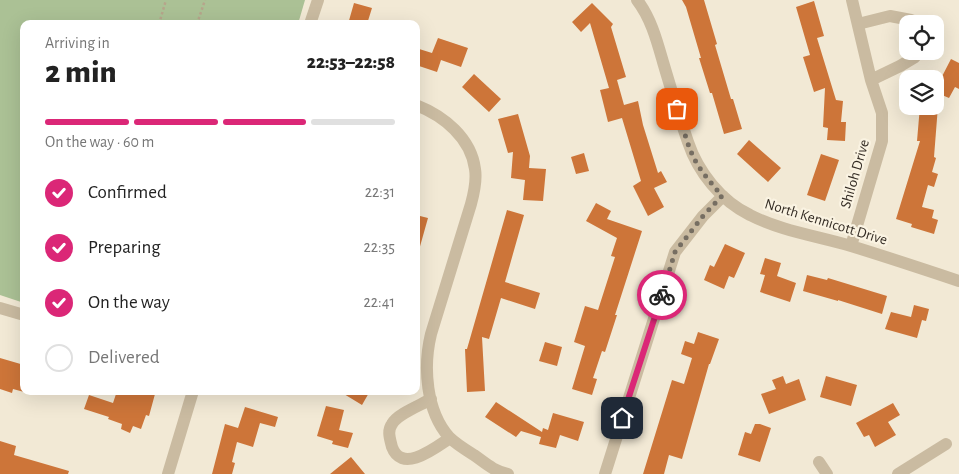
<!DOCTYPE html>
<html lang="en">
<head>
<meta charset="utf-8">
<style>
	:root { --surface:#fff; --page:#f6f6f6; --text:#222; --muted:#767676; --line:#e0e0e0; --accent:#db2777 }
	body { margin:0; font-family:"Alegreya Sans",sans-serif; background:var(--page); color:var(--text); height:100vh; display:flex; flex-direction:column; font-size:19px; white-space:nowrap }
	* { box-sizing:border-box; margin:0 }
	p { font-size:16px; color:var(--muted) }
	.icon { flex:none; width:28px; height:28px; fill:none; stroke:currentColor; stroke-width:2; stroke-linecap:round; stroke-linejoin:round }
	.map { position:relative; flex:1; overflow:hidden }
	.drawer { position:absolute; left:20px; top:20px; width:400px; height:375px; display:flex; flex-direction:column; background:var(--surface); border-radius:10px; box-shadow:0 5px 20px #0002 }
	.drawer>* { flex:none }
	.fabs { position:absolute; left:899px; top:15px; display:grid; gap:10px }
	.fabs a { display:grid; place-items:center; width:45px; height:45px; border-radius:10px; background:var(--surface); box-shadow:0 5px 20px #0002; font-size:25px }
	.pin { position:absolute; display:grid; place-items:center; width:42px; height:42px; color:#fff; margin:-21px; border-radius:10px; box-shadow:0 2px 8px #0006 }
	.courier { position:absolute; display:grid; place-items:center; width:50px; height:50px; margin:-25px; border:4px solid #db2777; border-radius:50%; background:#fff; color:#222; box-shadow:0 1px 6px #0007 }
	.head em { font-style:normal; font-weight:800 }
	.head div { display:flex; flex-direction:column-reverse }
	.head { display:flex; align-items:center; justify-content:space-between; height:85px; padding:0 25px }
	h1 { font-size:32px; font-weight:800; line-height:38px }
	.bar { display:grid; grid-template-columns:repeat(4,1fr); gap:8px 5px; align-content:center; height:60px; padding:0 25px }
	.bar i { height:6px; border-radius:4px; background:var(--line) }
	.bar .current { background:var(--accent) }
	.bar p { grid-column:span 4 }
	ol { padding:0 25px; list-style:none }
	li { display:flex; align-items:center; gap:15px; height:55px }
	li p { margin-inline-start:auto }
	li .icon { padding:5px; border-radius:50%; background:var(--accent); color:#fff; stroke-width:4 }
	li:last-child { color:var(--muted) }
	li i { width:28px; height:28px; border:2px solid var(--line); border-radius:50% }
	.map>svg:first-child { display:block }
</style>
</head>
<body>
<div class="map">
<svg width="959" height="474" viewBox="0 0 959 474">
	<rect width="100%" height="100%" fill="#f2e9d5"/>
	<path fill="#abc195" d="M0 0H305L298 24H24V303L0 295Z"/>
	<path fill="#cd7539" d="M682 0H704L717 44 715 45 731 99H733L742 129 724 134 712 93H710L699 58H701L686 7Z
		M814 1 824 36 817 38 836 100 843 101 841 122H846L845 141 827 140 828 128 823 127 825 88 814 92 803 57 810 55 796 7Z
		M354 3 372 8 367 24H348Z
		M592 3 613 24 611 27 626 77 617 80 624 105 638 101 643 125 658 173 661 171 667 182 654 188 664 207 648 216 633 186 641 181 622 118 608 122 600 90 609 88 590 23 581 32 572 22Z
		M438 38 468 48 461 67 441 60 437 72 416 65V48L432 53Z
		M951 59 959 63V89L955 87 949 98 935 92V90Z
		M474 74 501 99 489 112 462 87Z
		M920 106H938L934 157 936 158 932 172 938 174 934 187 928 185 922 207 934 210 932 218 938 220 934 234 911 227 912 224 896 219 920 141H917Z
		M518 114 530 156 529 168 546 169 543 201 523 200 525 180 511 178 513 152 508 153 498 119Z
		M749 140 781 168 768 182 737 154Z
		M584 153 589 171 576 174 571 157Z
		M821 154 839 160 825 201 807 195Z
		M596 203 611 211 607 219 642 231 615 315H617L605 352 602 351 593 378 597 379 592 395 572 389 585 346 574 342 585 306 598 310 615 257 611 256 617 238 586 221Z
		M507 210 524 215 505 282 540 293 535 309 501 298 489 339 482 337 485 391 467 392 465 349H467Z
		M416 215 428 218 419 250 416 249Z
		M725 244 745 253 734 278 729 276 724 289 704 280 710 265 714 267Z
		M765 258 781 263 777 276 796 283 790 302 760 292 765 275 760 274Z
		M807 275 827 280 828 278 887 296 882 314 838 300V301L803 291Z
		M914 305 929 309 926 321 922 320 917 338 885 329 891 312 911 317Z
		M698 332 719 339 710 364H709L682 459 669 455 664 474H643L672 380 684 384 692 358 681 354 685 341 694 344Z
		M545 342 562 347 557 366 539 361Z
		M0 358 24 365V392L13 389 12 393 0 389Z
		M783 376 786 384 799 379 806 400 769 414 761 394 776 389 772 380Z
		M826 376 857 385 851 406 820 397Z
		M117 391H146L155 394 149 416 146 415 141 429 133 426 130 433 121 429 122 424 108 419 109 417 84 409 89 395 113 403Z
		M339 391H370L362 405Z
		M496 402 542 432 543 428 548 430 553 413 584 422 578 441 560 435 556 448 539 444 541 437 521 431 516 437 485 417Z
		M893 403 900 415 888 422 896 435 875 447 869 435 864 437 856 423Z
		M326 406 344 410 339 430 353 433 348 448 332 444 333 441 317 436Z
		M245 407 278 417 275 427 260 423 253 447 237 442 232 462 235 463 232 474H212L225 424 238 428Z
		M755 424H760L771 428 760 462 738 455 745 432 751 434Z
		M0 441 16 446 14 455 69 471 68 474H0Z
		M351 457 365 474H330Z"/>
	<g fill="none" stroke-linecap="round" stroke-linejoin="round">
		<path stroke="#b6a58b" stroke-width="2.5" stroke-dasharray="2.5 2.5" stroke-linecap="butt" d="M159 24 166 0
			M197 24 205 0"/>
		<path stroke="#cabba1" stroke-width="12" d="M637 0C651 18 657 41 663 62 671 89 679 116 688 142 698 172 721 201 750 215 781 231 817 236 851 246 887 257 923 269 959 281
			M310 24 318 0
			M858 24 890 16 911 20 913 24
			M871 80 900 66 915 57 916 51
			M416 105C444 116 471 138 475 169 477 181 474 193 471 204L431 334C423 367 426 411 449 437 456 444 466 450 474 455 487 464 492 470 508 474
			M851 246 882 141V113L871 80 852 0
			M0 308 24 315
			M431 399C421 405 397 414 392 424 387 431 390 439 392 447 402 474 435 448 450 438
			M819 462 827 474
			M168 474 193 391
			M605 474 675 252 703 216 723 196
			M898 474 946 444"/>
	</g>
	<g fill="none" stroke-linecap="round" stroke-linejoin="round">
		<path stroke="#766e62" stroke-width="5" stroke-dasharray="0 9" d="M662 295 675 252 703 216 722 196C713 185 703 174 696 162 687 146 683 126 677 109"/>
		<path stroke="#db2777" stroke-width="6" d="M622 418 662 295"/>
	</g>
	<g text-anchor="middle" dominant-baseline="central" stroke-width="4.5" stroke-linejoin="round" paint-order="stroke">
		<g font-size="15" fill="#342c24" stroke="#faf3e2">
			<text transform="translate(855 174) rotate(-74)">Shiloh Drive</text>
			<text transform="translate(826 222) rotate(17)">North Kennicott Drive</text>
		</g>
	</g>
</svg>
<div class="fabs">
<a><svg class="icon" aria-label="locate" viewBox="0 0 24 24"><circle cx="12" cy="12" r="6"/><path d="M12 2v4M12 18v4M2 12h4M18 12h4"/></svg></a>
<a><svg class="icon" aria-label="layers" viewBox="0 0 24 24"><path d="M12 4l9 5-9 5-9-5zM3 14l9 5 9-5"/></svg></a>
</div>
<div class="pin" style="left:677px;top:109px;background:#ea580c"><svg class="icon" aria-label="bag" viewBox="0 0 24 24"><path d="M5 8h14l-1 12H6zM9 8a3 3 0 0 1 6 0"/></svg></div>
<div class="pin" style="left:622px;top:418px;background:#1f2937"><svg class="icon" aria-label="home" viewBox="0 0 24 24"><path d="M3 11l9-7 9 7M6 9v11h12V9"/></svg></div>
<div class="courier" style="left:662px;top:295px"><svg class="icon" aria-label="bike" viewBox="0 0 24 24"><circle cx="6" cy="16" r="4"/><circle cx="18" cy="16" r="4"/><path d="M6 16l4-8h5l3 8M10 8l3 8H6M13 5h3"/></svg></div>
<section class="drawer">
<div class="head"><div><h1>2 min</h1><p>Arriving in</p></div><em>22:53–22:58</em></div>
<div class="bar"><i class="current"></i><i class="current"></i><i class="current"></i><i></i><p>On the way · 60 m</p></div>
<ol>
<li><svg class="icon" aria-label="check" viewBox="0 0 24 24"><path d="M5 12l5 5 9-10"/></svg>Confirmed<p>22:31</p></li>
<li><svg class="icon" aria-label="check" viewBox="0 0 24 24"><path d="M5 12l5 5 9-10"/></svg>Preparing<p>22:35</p></li>
<li><svg class="icon" aria-label="check" viewBox="0 0 24 24"><path d="M5 12l5 5 9-10"/></svg>On the way<p>22:41</p></li>
<li><i></i>Delivered</li>
</ol>
</section>
</div>
</body>
</html>
